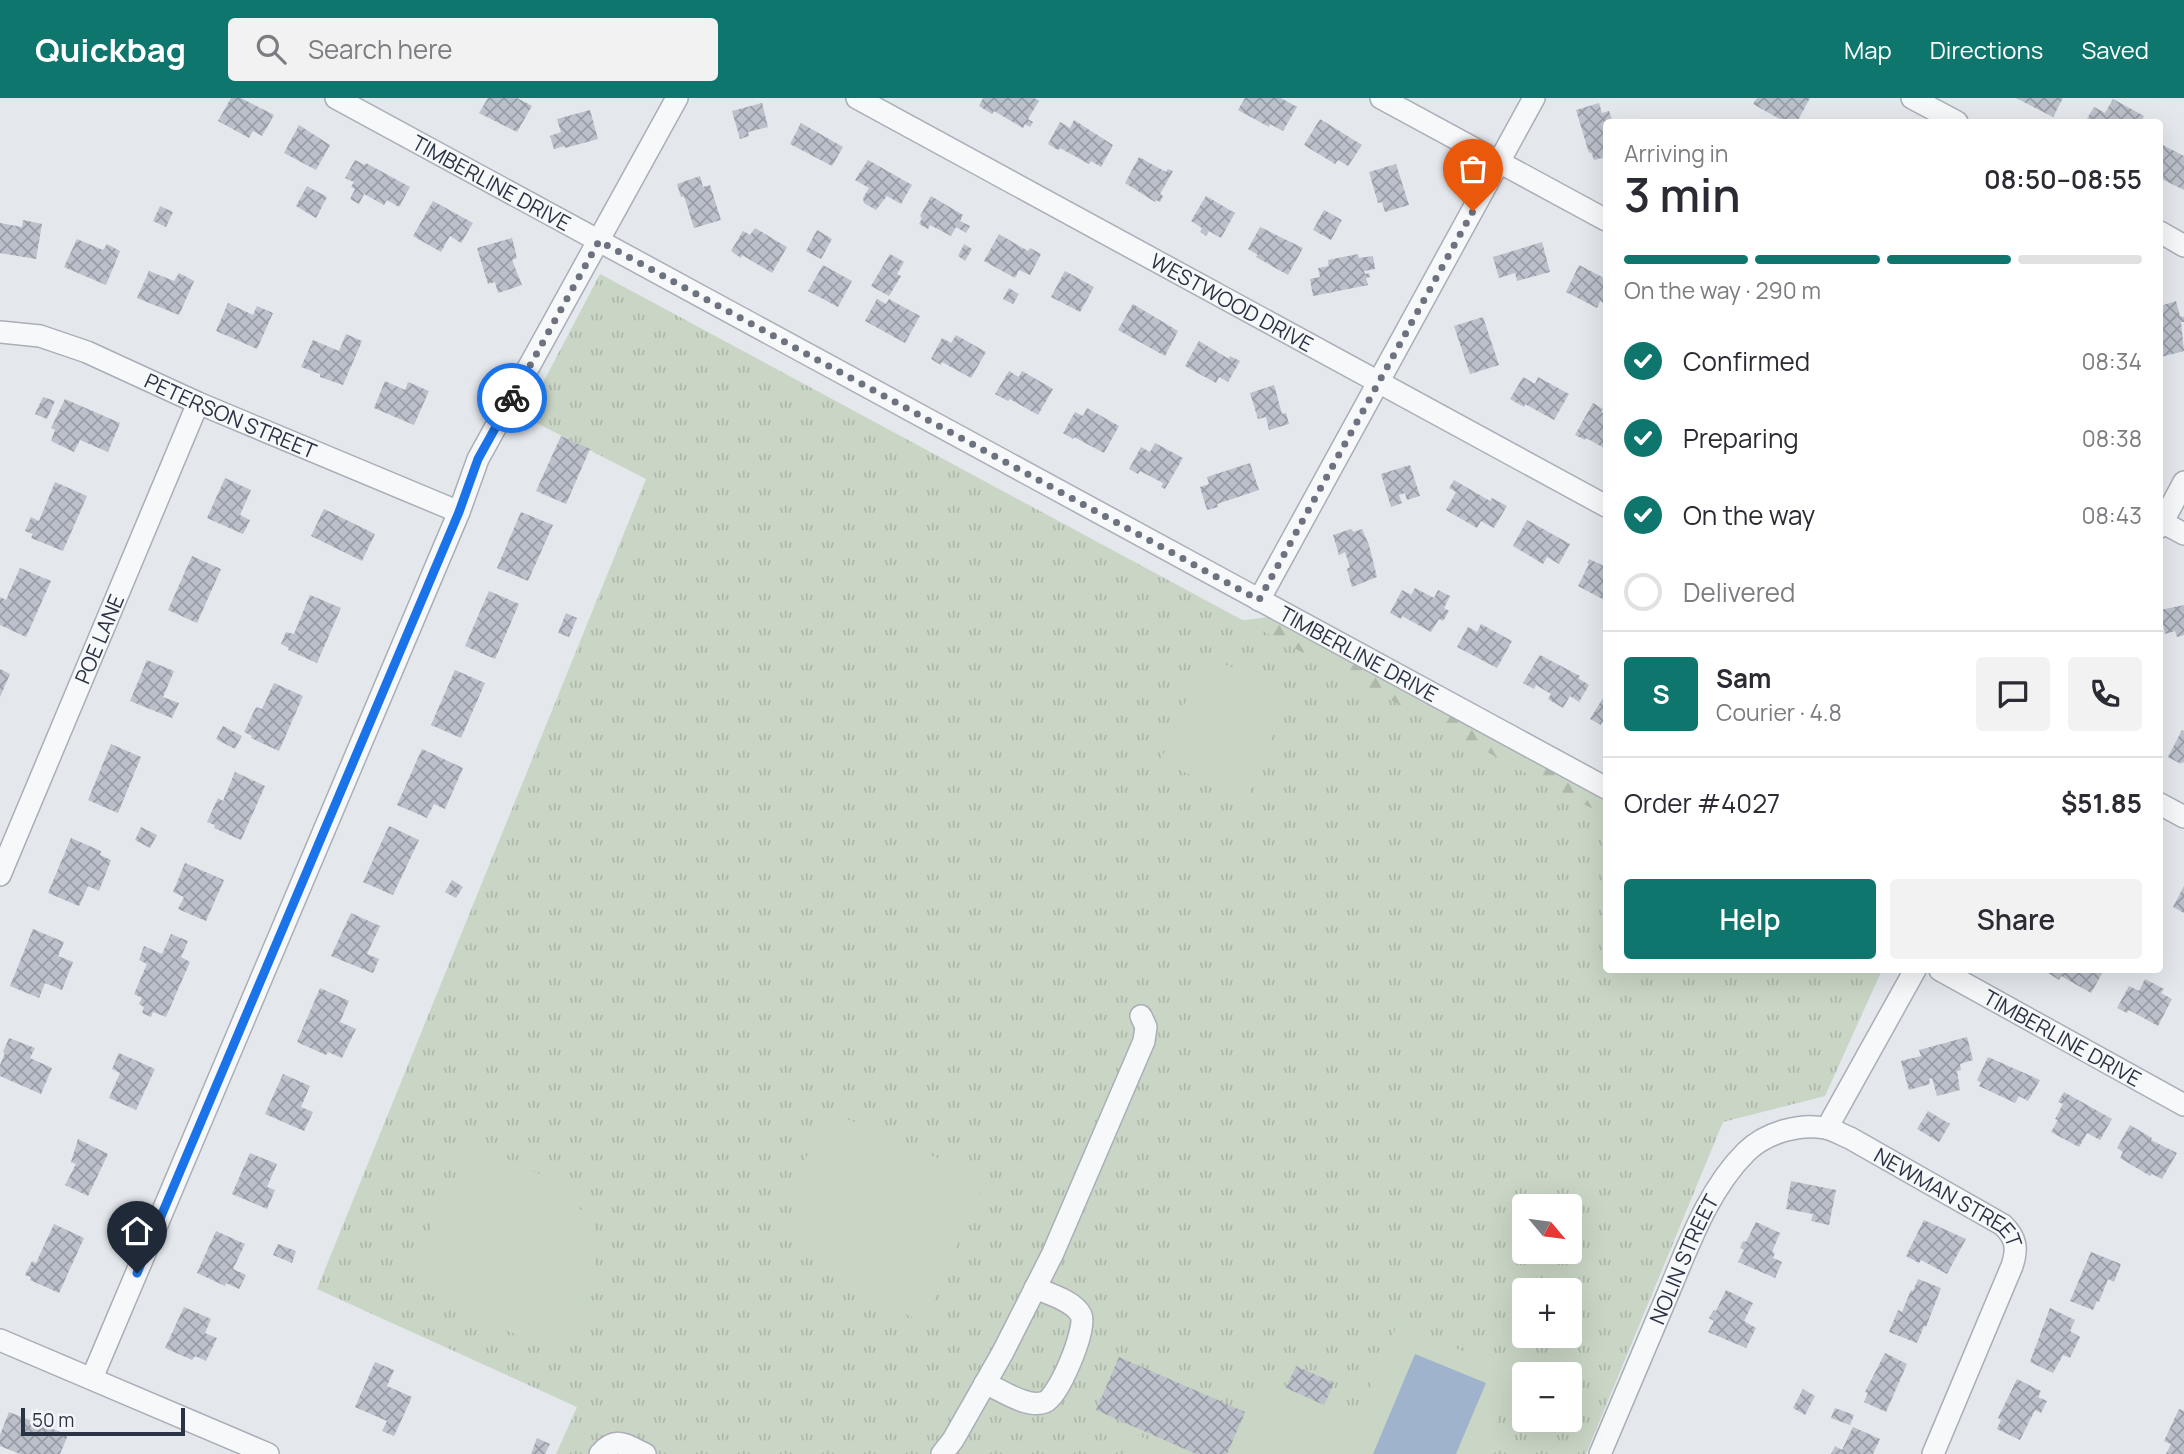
<!DOCTYPE html>
<html lang="en">
<head>
<meta charset="utf-8">
<style>
	:root { --surface:#fff; --page:#f2f2f3; --text:#2b2b33; --muted:#7c7c81; --line:#e1e1e2; --accent:#0f766e }
	body { margin:0; font-family:Manrope,sans-serif; background:var(--page); color:var(--text); height:100vh; display:flex; flex-direction:column; font-size:26px; white-space:nowrap }
	* { box-sizing:border-box; margin:0 }
	p { font-size:23px; color:var(--muted) }
	.icon { flex:none; width:38px; height:38px; fill:none; stroke:currentColor; stroke-width:2; stroke-linecap:round; stroke-linejoin:round }
	.map { position:relative; flex:1; overflow:hidden }
	.side { position:absolute; left:1603px; top:21px; width:560px; height:854px; display:flex; flex-direction:column; background:var(--surface); border-radius:7px; box-shadow:0 7px 28px #0002 }
	.side>* { flex:none }
	.needle { width:46px; rotate:119deg }
	.fabs { position:absolute; left:1512px; top:1096px; display:grid; gap:14px }
	.fabs a { display:grid; place-items:center; width:70px; height:70px; border-radius:7px; background:var(--surface); box-shadow:0 7px 28px #0002; font-size:35px }
	.scale { position:absolute; left:21px; bottom:18px; width:164px; box-sizing:border-box; padding-left:7px; border:4px solid #2b3445; border-top:0; font-size:19px; line-height:24px; white-space:nowrap; color:#2b3445; -webkit-text-stroke:5px #f4f6f9; paint-order:stroke }
	.pin { position:absolute; display:grid; place-items:center; width:60px; height:60px; color:#fff; margin:-72px -30px; border-radius:50% 50% 50% 0; rotate:-45deg; box-shadow:0 0 7px #0007 }
	.pin .icon { rotate:45deg }
	.courier { position:absolute; display:grid; place-items:center; width:70px; height:70px; margin:-35px; border:5px solid #1a73e8; border-radius:50%; background:#fff; color:#222; box-shadow:0 2px 9px #0007 }
	.head em { font-style:normal; font-weight:600 }
	.head div { display:flex; flex-direction:column-reverse }
	.head { display:flex; align-items:center; justify-content:space-between; height:119px; padding:0 21px }
	h1 { font-size:46px; font-weight:600; line-height:52px }
	.bar { display:grid; grid-template-columns:repeat(4,1fr); gap:10px 7px; align-content:center; height:84px; padding:0 21px }
	.bar i { height:9px; border-radius:5px; background:var(--line) }
	.bar .on { background:var(--accent) }
	.bar p { grid-column:span 4 }
	.line { display:flex; align-items:center; gap:18px; padding:0 21px; border-top:2px solid var(--line) }
	.line div { flex:1 }
	.round { display:grid; place-items:center; flex:none; width:74px; height:74px; border-radius:7px; background:var(--page) }
	ol { padding:0 21px; list-style:none }
	li { display:flex; align-items:center; gap:21px; height:77px }
	li p { margin-inline-start:auto }
	li .icon { padding:7px; border-radius:50%; background:var(--accent); color:#fff; stroke-width:4 }
	li:last-child { color:var(--muted) }
	li i { width:38px; height:38px; border:4px solid var(--line); border-radius:50% }
	.cta { display:flex; gap:14px; margin-top:auto; padding:14px 21px }
	.cta a { flex:1; height:80px; border-radius:7px; background:var(--accent); color:#fff; font-size:28px; font-weight:600; line-height:80px; text-align:center }
	.cta a+a { background:var(--page); color:var(--text) }
	header { display:flex; align-items:center; gap:42px; box-sizing:border-box; height:98px; padding:0 35px; background:var(--accent); color:#fff }
	header strong { font-size:33px }
	nav { display:flex; gap:38px; margin-inline-start:auto; font-size:24px }
	.search { width:490px; height:63px; background:var(--page); display:flex; align-items:center; gap:18px; box-sizing:border-box; padding:0 24px; border-radius:7px; color:var(--muted); font-size:26px }
	.map>svg:first-child { display:block }
</style>
</head>
<body>
<header>
<strong>Quickbag</strong>
<div class="search"><svg class="icon" aria-label="search" viewBox="0 0 24 24"><circle cx="10" cy="10" r="6"/><path d="M15 15l6 6"/></svg>Search here</div>
<nav><a>Map</a><a>Directions</a><a>Saved</a></nav>
</header>
<div class="map">
<svg width="2184" height="1356" viewBox="0 0 2184 1356">
	<defs>
		<pattern id="forest-firs" width="22" height="20" patternUnits="userSpaceOnUse" patternTransform="scale(1.75)"><rect width="22" height="20" fill="#c9d6c5"/><path d="M5 1l3.5 6h-7zM16 11l3.5 6h-7z" fill="#adb8ab"/></pattern>
		<pattern id="park-tufts" width="24" height="20" patternUnits="userSpaceOnUse" patternTransform="scale(1.75)"><rect width="24" height="20" fill="#c9d6c5"/><path d="M3 7l-1-3M5 7V3M7 7l1-3M15 17l-1-3M17 17v-4M19 17l1-3" fill="none" stroke="#adb8ab"/></pattern>
		<pattern id="building-cross-hatch" width="8" height="8" patternUnits="userSpaceOnUse" patternTransform="scale(1.75)"><rect width="8" height="8" fill="#bbc0ca"/><path d="M0 0l8 8M0 8l8-8" fill="none" stroke="#989da6"/></pattern>
	</defs>
	<rect width="100%" height="100%" fill="#e4e7ec"/>
	<path fill="url(#forest-firs)" d="M1270 519 1606 702V772L1228 524Z"/>
	<path fill="url(#park-tufts)" fill-rule="evenodd" d="M600 176 1606 718V872H1882L1825 998 1723 1024 1586 1356H556L577 1309 317 1191 646 381 525 319ZM1524 1108H1570V1153H1524ZM1524 1192H1570V1237H1524ZM1524 1276H1570V1321H1524Z"/>
	<path fill="#c9d6c5" d="M1205 558 1291 594 1247 700 1160 664Z
		M826 1012 972 1075 981 1092 924 1224 844 1190 799 1145 796 1084Z
		M471 1044 550 1081 595 1126 596 1188 564 1259 420 1192 411 1174Z
		M1398 1225 1517 1277 1483 1356H1228L1256 1290 1282 1287 1357 1320Z
		M1132 1335 1181 1356H1123Z"/>
	<path fill="#9fb4cc" d="M1415 1256 1486 1285 1456 1356H1373Z"/>
	<path fill="url(#building-cross-hatch)" d="M231 0H241L274 17 262 38 253 33 249 40 218 23Z
		M488 0H517L532 8 517 34 479 15Z
		M983 0H1034L1039 3 1028 21 1033 24 1030 29 1025 26 1023 30 994 13 992 16 979 8Z
		M1245 0H1281L1297 9 1283 33 1270 26 1269 29 1238 12Z
		M1757 0H1810L1797 24H1785L1753 6Z
		M2016 0H2063L2053 19Z
		M2113 1 2144 18 2141 24H2085L2094 9 2105 15Z
		M762 5 768 29 748 34 749 38 740 41 732 13Z
		M1599 5 1602 15 1609 13 1613 24H1606V59L1594 62 1591 54 1589 55 1576 12Z
		M590 12 598 41 565 50V48L554 51 550 38 561 34 557 21Z
		M1320 21 1362 47 1348 68 1338 62 1335 66 1304 47Z
		M1074 22 1113 47 1101 69 1091 63 1089 66 1060 50 1058 52 1048 46 1060 24 1070 30Z
		M801 25 843 49 832 68 790 46Z
		M299 27 330 47 316 72 284 55Z
		M2161 46 2184 58V92L2160 80Z
		M1139 59 1166 74 1168 71 1173 73 1160 96 1163 98 1160 104 1156 102 1155 104 1125 85Z
		M355 62 365 67 366 65 410 89 399 109 387 102 384 107 364 96 359 106 350 101 355 91 351 89 354 84 345 80Z
		M868 62 912 87 901 106 887 98 876 112 864 105 863 100 869 90 855 82Z
		M1396 66 1409 107 1385 114 1382 104 1378 105 1369 74Z
		M700 78 703 89 710 87 721 122 694 130 684 98 681 99 677 86Z
		M307 88 327 99 316 120 296 108Z
		M931 98 963 117 960 123 970 128 966 135 956 129 951 138 930 127 928 131 919 126 922 120 920 118Z
		M1206 98 1235 115 1221 140 1209 133 1206 138 1200 134 1202 130 1191 123Z
		M433 103 473 125 461 145 450 138 441 154 413 138Z
		M160 108 173 114 166 129 153 123Z
		M1324 112 1342 122 1331 142 1313 132Z
		M23 122 42 126 36 161 0 155V125L22 129Z
		M1260 129 1303 150 1288 177 1256 159 1258 157 1248 151Z
		M755 130 787 149 772 175 742 157 741 160 731 153 743 133 750 137Z
		M817 132 832 141 821 161 806 153Z
		M999 136 1028 153 1030 150 1041 156 1030 177 1019 172 1015 180 984 163Z
		M512 140 517 160 512 162 522 187 498 195 495 184 488 186 477 150Z
		M77 141 103 152 107 146 120 153 106 187 64 169Z
		M1542 144 1550 174 1517 183 1515 175 1499 180 1493 159Z
		M964 146 972 151 965 163 958 158Z
		M890 156 904 164 897 176 901 178 889 198 871 188Z
		M1358 156 1359 160 1373 158 1375 171 1364 173 1365 176 1369 175 1370 179 1366 180 1368 187 1313 198 1310 181 1320 179 1318 170 1329 168 1328 162Z
		M823 167 852 183 838 209 808 193Z
		M1579 167 1606 181V206L1600 203 1597 210 1566 194Z
		M149 173 174 183 179 175 194 183 179 217 137 200Z
		M1065 173 1094 189 1080 214 1051 199Z
		M1009 190 1019 196 1013 206 1003 201Z
		M877 201 886 206 889 201 920 218 905 245 865 223Z
		M2176 203 2180 218 2184 219V224H2181L2184 253 2161 259 2160 208Z
		M228 205 253 217 257 208 273 215 257 251 216 233Z
		M1133 206 1178 233 1165 258 1118 232Z
		M1483 219 1499 267 1470 276 1454 228Z
		M346 236 362 243 343 287 320 279V276L301 269 313 242 339 253Z
		M956 237 986 254 971 280 942 264 941 267 931 261 942 240 951 245Z
		M1199 243 1229 261 1230 258 1240 263 1228 284 1219 279 1216 285 1185 268Z
		M1009 273 1019 279 1022 273 1053 291 1038 317 1010 301 1008 303 995 296Z
		M1523 279 1535 286 1538 279 1569 296 1554 322 1525 306 1524 309 1510 301Z
		M385 283 405 292 408 284 429 293 414 327 374 310Z
		M1274 287 1282 316 1286 315 1289 326 1269 332 1266 319 1258 321 1250 295Z
		M43 299 55 303 47 321 35 316Z
		M65 301 120 325 108 354 80 342 74 354 51 343 55 332 51 330Z
		M1593 305 1603 311 1601 314 1606 317V351L1586 340 1585 342 1575 337Z
		M1087 310 1119 328 1104 355 1074 339 1073 341 1063 335 1075 314 1083 318Z
		M561 338 590 351 566 406 536 393Z
		M1155 345 1183 360 1165 391 1161 389 1163 385 1140 373 1138 376 1129 371 1141 349 1150 354Z
		M1250 365 1259 392 1217 406 1218 409 1207 412 1200 389 1209 386 1207 379Z
		M1410 367 1420 398 1407 402 1405 395 1399 397 1402 405 1391 409 1381 376Z
		M225 380 251 392 240 417 250 422 243 436 207 420Z
		M1454 382 1490 403 1492 400 1507 408 1494 430 1481 423 1477 430 1446 412 1456 394 1449 390Z
		M55 384 87 398 63 453 31 440 33 436 25 433 31 419 39 423Z
		M324 411 375 436 362 463 311 438Z
		M521 414 553 427 528 483 497 470Z
		M1527 422 1570 446 1559 466 1547 459 1543 466 1513 448Z
		M1351 431 1354 434 1362 431 1369 447 1377 479 1352 489 1347 471 1350 469 1345 454 1339 457 1333 437Z
		M192 458 221 471 197 525 168 512Z
		M1589 461 1606 469V503L1578 488 1589 466 1587 465Z
		M20 470 51 483 26 539 0 527V499L6 502Z
		M1415 490 1434 500 1438 492 1450 498 1444 510 1449 513 1443 523 1439 521 1431 534 1402 518 1401 521 1390 515 1402 492 1411 497Z
		M489 493 519 506 495 561 465 548Z
		M310 497 341 510 317 565 288 552 289 550 281 546 286 534 294 536Z
		M2184 507V537L2177 539 2175 533 2165 536 2160 512Z
		M566 515 577 520 569 539 558 535Z
		M1481 526 1512 543 1497 570 1457 549 1468 529 1477 534Z
		M1540 557 1580 578 1578 580 1589 587 1579 604 1570 598 1563 610 1548 601 1551 596 1536 587 1534 591 1523 585Z
		M147 562 174 573 163 599 179 605 172 620 130 603Z
		M0 571 10 576 0 599Z
		M455 572 485 585 461 640 431 627Z
		M274 585 303 598 279 653 251 640 252 638 244 634 256 609 262 611Z
		M1603 600 1606 602V627L1602 624 1601 627 1590 621Z
		M223 628 242 638 235 651 216 641Z
		M2182 632 2184 633V665L2182 664 2181 666 2168 659Z
		M111 646 141 659 118 715 88 702Z
		M422 651 463 670 445 711 434 706 427 720 397 707Z
		M235 674 265 688 241 742 214 730 215 727 207 724 218 700 223 703Z
		M389 728 419 742 393 797 363 784Z
		M141 729 157 737 150 750 135 742Z
		M71 740 101 753 100 757 111 762 99 793 88 788 79 808 48 795Z
		M185 765 224 782 206 823 178 811 184 799 173 794Z
		M452 782 463 789 456 800 445 794Z
		M2184 788V815L2173 809Z
		M351 815 380 828 367 856 379 861 373 875 331 858Z
		M33 831 64 844 58 858 73 864 62 892 45 885 39 900 10 888Z
		M171 836 188 843 181 859 190 864 166 919 153 914 151 919 142 915 144 909 139 906 142 900 134 896 147 866 139 862 144 848 162 856Z
		M2050 872H2104L2091 895 2061 878 2059 882 2048 875Z
		M2145 881 2164 891 2161 895 2172 901 2158 928 2129 912 2127 915 2117 910 2129 888 2139 893Z
		M320 890 349 903 340 924 356 931 342 960 328 954 326 957 297 944Z
		M1967 939 1973 962 1960 966 1961 972 1957 973 1960 992 1937 998 1932 980 1929 981 1930 986 1909 992 1901 963 1921 958 1919 952Z
		M9 940 35 950 30 960 52 970 41 996 0 978V967L5 955 3 954Z
		M119 955 155 971 136 1012 109 1000 120 975 112 971Z
		M1988 959 2040 982 2028 1003 2019 998 2015 1005 1979 988 1981 985 1977 982Z
		M283 976 310 988 301 1009 313 1014 304 1033 265 1016Z
		M2064 994 2112 1021 2100 1042 2087 1035 2079 1049 2051 1034 2058 1022 2055 1021 2063 1006 2058 1004Z
		M1928 1013 1950 1026 1939 1044 1917 1031Z
		M2130 1027 2152 1040 2151 1042 2177 1055 2162 1081 2152 1076 2150 1078 2120 1060 2123 1054 2117 1050Z
		M78 1041 108 1056 88 1098 65 1087 76 1066 71 1064Z
		M250 1055 277 1066 267 1089 275 1092 267 1111 232 1096Z
		M1791 1083 1836 1092 1829 1127 1811 1123 1813 1116 1786 1111Z
		M1924 1122 1966 1141 1947 1176 1921 1162 1919 1165 1906 1158Z
		M1756 1124 1780 1135 1772 1154 1775 1155 1773 1160 1782 1164 1775 1180 1738 1164 1744 1152 1740 1150 1743 1143 1746 1144Z
		M54 1126 84 1140 59 1195 30 1182 31 1179 25 1177 32 1163 36 1165Z
		M216 1133 245 1146 233 1171 246 1177 239 1191 226 1185 225 1188 197 1175Z
		M278 1146 296 1153 292 1165 273 1157Z
		M2091 1154 2121 1166 2114 1184 2108 1181 2099 1204 2097 1203 2093 1212 2070 1203Z
		M1918 1181 1941 1190 1926 1229 1924 1228 1917 1245 1889 1234 1898 1212 1902 1214 1911 1192 1913 1193Z
		M1726 1192 1753 1205 1744 1223 1756 1230 1746 1250 1708 1234 1714 1223 1709 1220 1714 1212 1716 1213Z
		M184 1209 211 1221 205 1235 217 1240 206 1263 195 1258 192 1262 165 1250Z
		M2050 1210 2075 1222 2070 1233 2080 1239 2070 1260 2063 1257 2053 1275 2030 1264Z
		M1885 1255 1907 1266 1886 1314 1864 1304 1868 1295 1865 1294Z
		M1119 1259 1245 1314 1227 1356H1196L1096 1312Z
		M375 1264 394 1272 387 1288 412 1299 394 1338 382 1333 387 1323 355 1309Z
		M1296 1268 1334 1285 1324 1307 1286 1290Z
		M2017 1281 2041 1293 2038 1299 2047 1303 2041 1315 2035 1312 2020 1342 1997 1331 2001 1322 1998 1320Z
		M1803 1291 1815 1298 1805 1317 1793 1310Z
		M1835 1310 1854 1317 1850 1327 1831 1320Z
		M2179 1311 2184 1313V1356H2166L2171 1346 2164 1343Z
		M9 1314 68 1337 60 1356H20L0 1348V1337Z
		M1853 1329 1880 1341 1873 1356H1831L1835 1348 1842 1352Z
		M537 1340 550 1346 545 1356H531Z"/>
	<g fill="none" stroke-linecap="round" stroke-linejoin="round">
		<defs>
			<g id="minor">
				<path id="s1" d="M336 0 1606 690"/>
				<path id="s2" d="M857 0 1606 408"/>
				<path d="M1381 0 1606 122"/>
				<path d="M1912 0 1957 24"/>
				<path d="M2160 134 2184 148"/>
				<path id="s3" d="M0 234 40 238 87 254 198 305 459 414"/>
				<path d="M2160 423 2184 436"/>
				<path d="M2160 429 2184 384"/>
				<path d="M1259 502 1534 0"/>
				<path d="M2160 706 2184 719"/>
				<path id="s4" d="M0 777 198 305"/>
				<path id="s5" d="M1940 872 2184 1007"/>
				<path d="M1827 1030 1915 872"/>
				<path d="M0 1242 268 1356"/>
				<path d="M92 1280 459 414 478 361 677 0"/>
				<path d="M985 1285C1001 1292 1028 1311 1045 1304 1059 1298 1087 1231 1081 1217 1074 1203 1049 1196 1035 1190"/>
				<path d="M600 1356C616 1337 625 1347 645 1356"/>
				<path d="M942 1356 953 1342 1003 1254 1053 1155 1144 943 1146 929 1141 918"/>
				<path id="s6" d="M1600 1356C1622 1303 1645 1251 1667 1198 1688 1149 1707 1093 1746 1054 1765 1035 1799 1025 1825 1030 1833 1031 1842 1037 1850 1040L2003 1127C2016 1140 2018 1150 2012 1168L1933 1356"/>
			</g>
		</defs>
		<use href="#minor" stroke="#a9aeb7" stroke-width="24"/>
		<use href="#minor" stroke="#f7f8fa" stroke-width="21"/>
	</g>
	<g fill="none" stroke-linecap="round" stroke-linejoin="round">
		<path stroke="#6c737f" stroke-width="7" stroke-dasharray="0 12.6" d="M512 300 599 143 1259 502 1473 113"/>
		<path stroke="#1a73e8" stroke-width="9" d="M137 1175 459 414 478 361 512 300"/>
	</g>
	<g text-anchor="middle" dominant-baseline="central" stroke-width="5" stroke-linejoin="round" paint-order="stroke">
		<g font-size="21" fill="#2b3445" stroke="#f4f6f9">
			<text stroke="none"><textPath href="#s1" startOffset="177">TIMBERLINE DRIVE</textPath></text>
			<text stroke="none"><textPath href="#s2" startOffset="427">WESTWOOD DRIVE</textPath></text>
			<text stroke="none"><textPath href="#s3" startOffset="247">PETERSON STREET</textPath></text>
			<text stroke="none"><textPath href="#s4" startOffset="256">POE LANE</textPath></text>
			<text stroke="none"><textPath href="#s1" startOffset="1164">TIMBERLINE DRIVE</textPath></text>
			<text stroke="none"><textPath href="#s5" startOffset="140">TIMBERLINE DRIVE</textPath></text>
			<text stroke="none"><textPath href="#s6" startOffset="565">NEWMAN STREET</textPath></text>
			<text stroke="none"><textPath href="#s6" startOffset="212">NOLIN STREET</textPath></text>
		</g>
	</g>
</svg>
<div class="fabs">
<a><svg class="needle" viewBox="-14 -14 28 28"><path d="M0-13l5 13h-10z" fill="#e53935"/><path d="M0 13l5-13h-10z" fill="#7c7c81"/></svg></a>
<a>+</a>
<a>−</a>
</div>
<div class="scale">50 m</div>
<div class="pin" style="left:1473px;top:113px;background:#ea580c"><svg class="icon" aria-label="bag" viewBox="0 0 24 24"><path d="M5 8h14l-1 12H6zM9 8a3 3 0 0 1 6 0"/></svg></div>
<div class="pin" style="left:137px;top:1175px;background:#1f2937"><svg class="icon" aria-label="home" viewBox="0 0 24 24"><path d="M3 11l9-7 9 7M6 9v11h12V9"/></svg></div>
<div class="courier" style="left:512px;top:300px"><svg class="icon" aria-label="bike" viewBox="0 0 24 24"><circle cx="6" cy="16" r="4"/><circle cx="18" cy="16" r="4"/><path d="M6 16l4-8h5l3 8M10 8l3 8H6M13 5h3"/></svg></div>
<section class="side">
<div class="head"><div><h1>3 min</h1><p>Arriving in</p></div><em>08:50–08:55</em></div>
<div class="bar"><i class="on"></i><i class="on"></i><i class="on"></i><i></i><p>On the way · 290 m</p></div>
<ol>
<li><svg class="icon" aria-label="check" viewBox="0 0 24 24"><path d="M5 12l5 5 9-10"/></svg>Confirmed<p>08:34</p></li>
<li><svg class="icon" aria-label="check" viewBox="0 0 24 24"><path d="M5 12l5 5 9-10"/></svg>Preparing<p>08:38</p></li>
<li><svg class="icon" aria-label="check" viewBox="0 0 24 24"><path d="M5 12l5 5 9-10"/></svg>On the way<p>08:43</p></li>
<li><i></i>Delivered</li>
</ol>
<div class="line" style="height:126px"><b class="round" style="background:var(--accent);color:#fff">S</b><div><b>Sam</b><p>Courier · 4.8</p></div><a class="round"><svg class="icon" aria-label="chat" viewBox="0 0 24 24"><path d="M4 5h16v11H9l-5 4z"/></svg></a><a class="round"><svg class="icon" aria-label="phone" viewBox="0 0 24 24"><path d="M5 4h4l2 5-3 2q2 4 5 5l2-3 5 2v4C11 20 4 13 5 4z"/></svg></a></div>
<div class="line" style="height:91px"><div>Order #4027</div><b>$51.85</b></div>
<div class="cta"><a>Help</a><a>Share</a></div>
</section>
</div>
</body>
</html>
